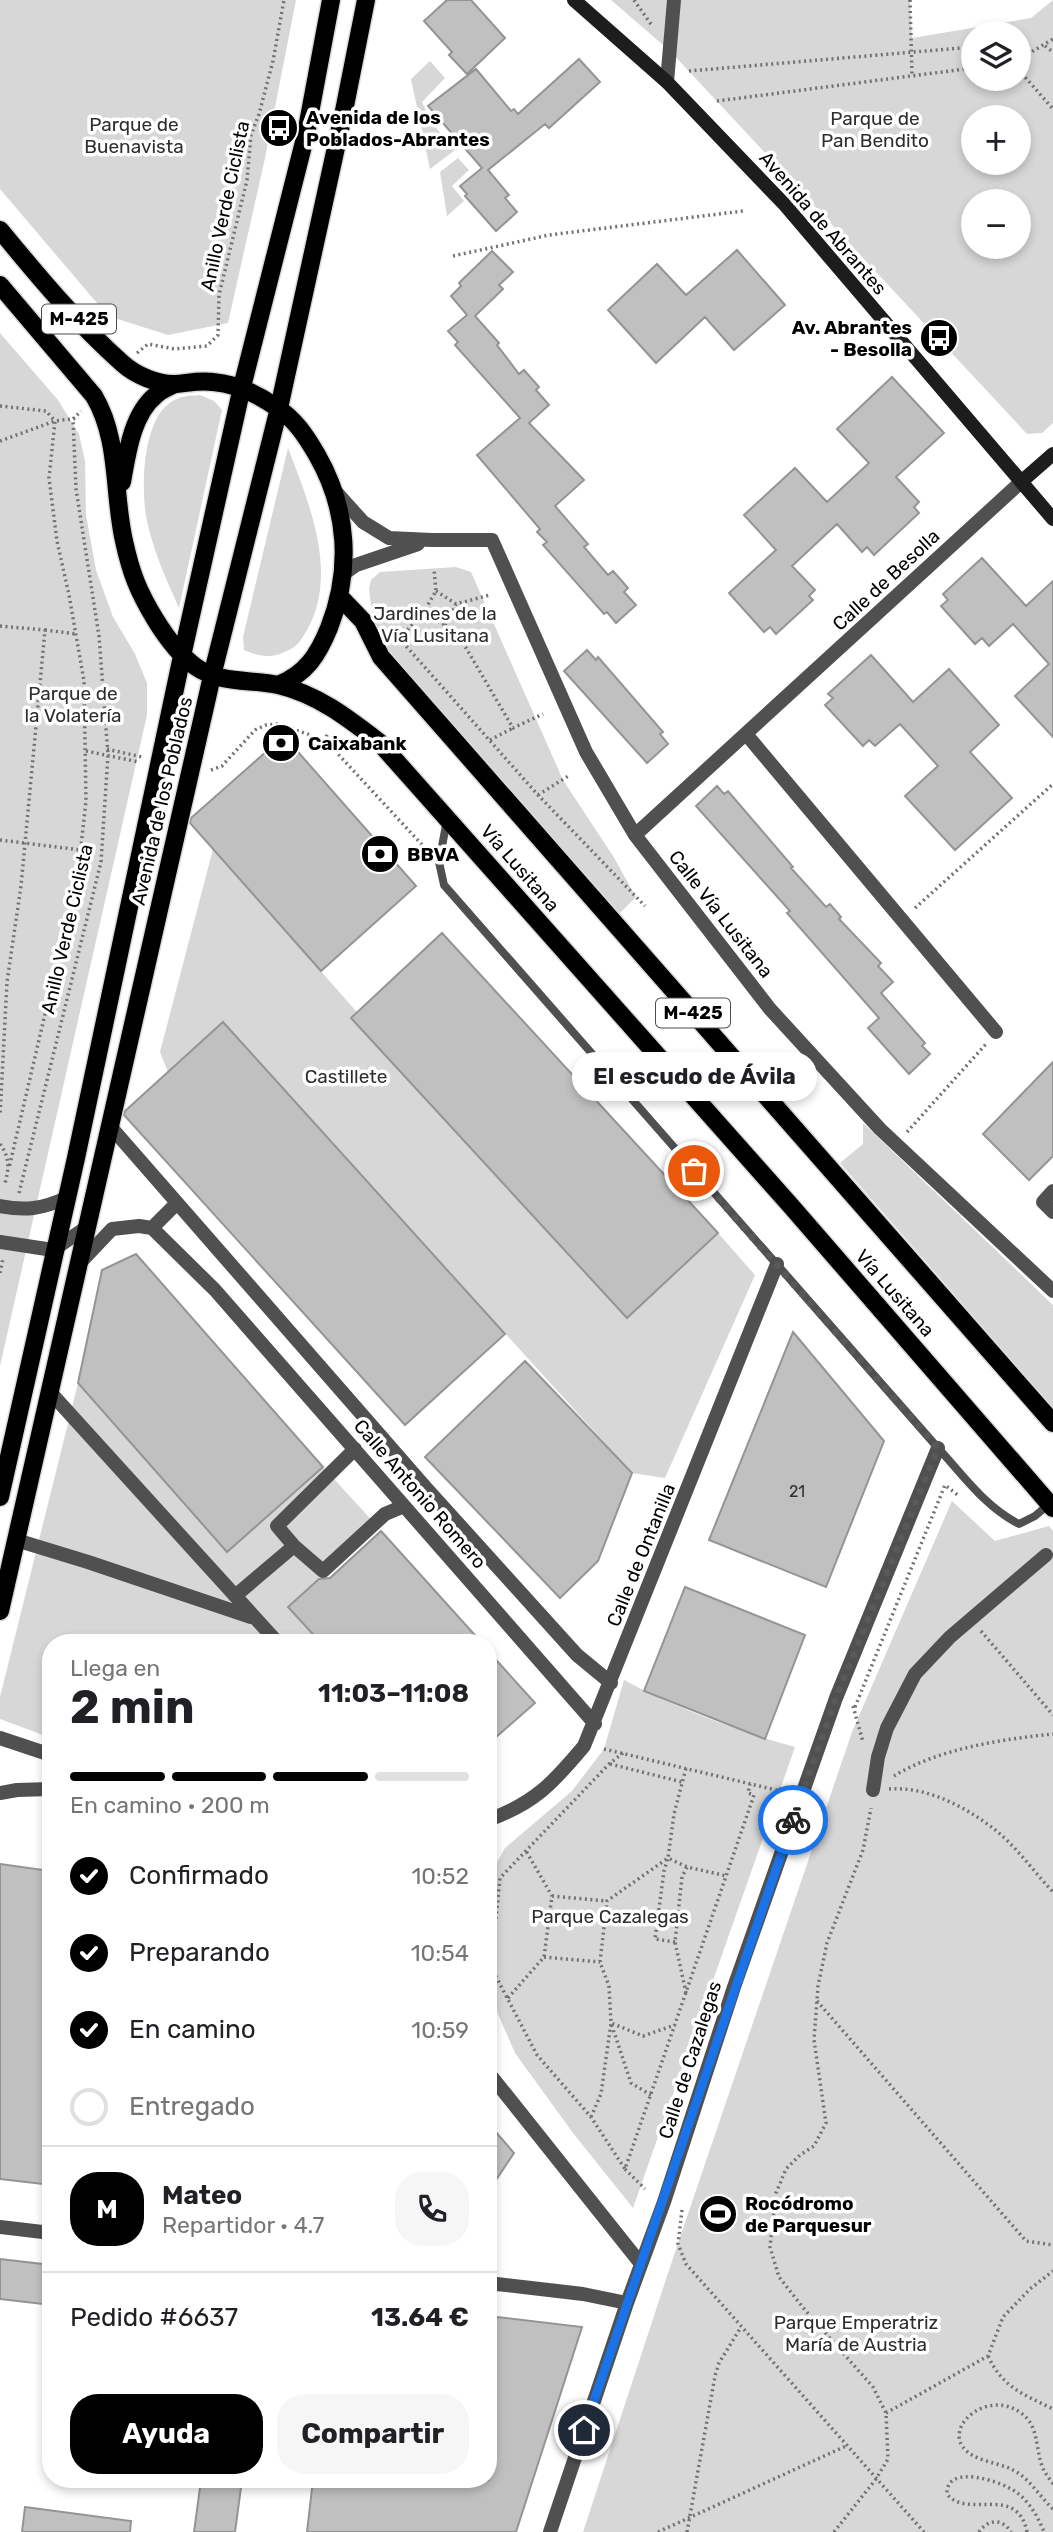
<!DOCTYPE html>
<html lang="es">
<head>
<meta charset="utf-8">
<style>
	:root { --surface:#fff; --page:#f6f6f6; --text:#202124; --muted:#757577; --line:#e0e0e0; --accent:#000 }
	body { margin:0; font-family:Rubik,sans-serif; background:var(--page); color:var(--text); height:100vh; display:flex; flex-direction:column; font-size:26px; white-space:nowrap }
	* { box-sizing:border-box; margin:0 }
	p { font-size:23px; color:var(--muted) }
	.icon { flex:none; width:38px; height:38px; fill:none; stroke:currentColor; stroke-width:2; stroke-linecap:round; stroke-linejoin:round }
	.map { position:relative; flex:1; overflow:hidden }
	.drawer { position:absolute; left:42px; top:1634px; width:455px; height:854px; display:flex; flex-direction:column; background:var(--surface); border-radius:28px; box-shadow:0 4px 10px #0003 }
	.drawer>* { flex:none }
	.tools { position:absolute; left:961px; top:21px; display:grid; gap:14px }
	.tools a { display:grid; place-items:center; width:70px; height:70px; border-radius:50%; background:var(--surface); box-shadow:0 4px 10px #0003; font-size:35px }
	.pin { position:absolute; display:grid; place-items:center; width:60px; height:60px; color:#fff; margin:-30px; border:4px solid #fff; border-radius:50%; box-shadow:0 2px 7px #0007 }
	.courier { position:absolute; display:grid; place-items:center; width:70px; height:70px; margin:-35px; border:5px solid #1a73e8; border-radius:50%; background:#fff; color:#222; box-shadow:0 2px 9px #0007 }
	.bubble { position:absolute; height:49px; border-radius:24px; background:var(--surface); box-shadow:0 4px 10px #0003; font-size:23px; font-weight:700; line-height:49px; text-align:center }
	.overview em { font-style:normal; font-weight:700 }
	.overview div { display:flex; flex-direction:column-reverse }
	.overview { display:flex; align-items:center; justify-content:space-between; height:119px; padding:0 28px }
	h1 { font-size:46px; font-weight:700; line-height:52px }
	.bar { display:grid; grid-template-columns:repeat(4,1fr); gap:10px 7px; align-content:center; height:84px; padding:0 28px }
	.bar i { height:9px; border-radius:5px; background:var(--line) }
	.bar .active { background:var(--accent) }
	.bar p { grid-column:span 4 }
	.line { display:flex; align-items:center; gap:18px; padding:0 28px; border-top:2px solid var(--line) }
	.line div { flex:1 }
	.round { display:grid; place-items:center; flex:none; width:74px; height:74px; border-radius:28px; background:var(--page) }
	ol { padding:0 28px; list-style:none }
	li { display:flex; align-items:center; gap:21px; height:77px }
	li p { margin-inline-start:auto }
	li .icon { padding:7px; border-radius:50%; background:var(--accent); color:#fff; stroke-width:4 }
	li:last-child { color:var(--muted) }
	li i { width:38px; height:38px; border:4px solid var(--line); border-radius:50% }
	.cta { display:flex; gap:14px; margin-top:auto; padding:14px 28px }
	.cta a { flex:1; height:80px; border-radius:28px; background:var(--accent); color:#fff; font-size:28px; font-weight:700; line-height:80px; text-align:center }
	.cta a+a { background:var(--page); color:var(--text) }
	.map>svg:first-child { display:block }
</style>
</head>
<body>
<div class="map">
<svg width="1053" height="2532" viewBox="0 0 1053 2532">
	<rect width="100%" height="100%" fill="#fff"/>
	<path fill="#d7d7d7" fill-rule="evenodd" d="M0 0H296L265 158 228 323 168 335 108 316 0 189Z
		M611 0H910L912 38 1031 18 1053 0V423L1042 433 1027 434 670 51ZM973 33H1018V79H973ZM973 117H1018V163H973ZM973 201H1018V247H973Z
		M430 61 445 78 422 102 432 123 455 150 430 169 411 79Z
		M458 158 469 170 452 186 464 201 447 216 440 172Z
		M0 333 58 400 79 434 85 461 86 515 96 570 113 617 135 654 147 683V715L0 1366Z
		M200 395 214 401 222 410 179 608C166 579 152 548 146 516 141 485 142 410 179 398 185 395 194 396 200 395Z
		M288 448C309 503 339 573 307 630 303 636 300 643 294 647 276 658 264 659 244 650L243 637Z
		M456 567 471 572 563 780 613 856 636 897 617 916 417 687 382 641 372 613 369 589 371 580 380 572Z
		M213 849 627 1318 718 1233 755 1275 665 1478 632 1473 223 1023 168 1072 160 1052Z
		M863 1123 1053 1305V1408L840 1163 863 1144Z
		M78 1383 227 1552 323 1467 378 1527 289 1607 321 1643H51V1738L0 1719V1697Z
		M952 1501 995 1541 1049 1526 1053 1531V2532H583L673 2258 852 1732Z
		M624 1680C673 1707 741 1732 795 1747L633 2208 573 2133 515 2053 488 1991V1878L505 1848 572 1791 604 1749Z"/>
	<path fill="#c0c0c0" stroke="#949494" stroke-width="2" d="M447 0H471L505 38 467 74 449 55 452 52 424 21Z
		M579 59 600 82 549 128 545 124 488 170 509 195 505 198 517 212 496 231 465 196 467 194 460 186 482 168 428 106 476 69 511 111 514 109 518 114Z
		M737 250 785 305 734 350 705 317 656 363 608 310 657 264 686 295Z
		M492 251 513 272 499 285 503 289 475 316 499 343 497 345 519 374 524 370 539 387 536 390 549 405 529 423 584 480 555 506 588 544 584 547 608 575 613 571 628 588 624 592 636 605 616 623 607 612 604 614 543 545 547 542 537 532 540 529 477 455 520 418 455 345 458 342 448 331 467 315 451 296 461 286 459 283Z
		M892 377 944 433 896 477 919 502 914 507 919 513 874 555 867 547 862 552 837 524 792 566 815 590 809 596 813 600 776 634 770 627 764 632 729 593 776 550 744 515 795 468 827 502 869 463 837 429Z
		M982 558 1026 606 1053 581V737L1015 696 1049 664 1013 624 989 646 982 638 975 644 941 606 948 600 943 594Z
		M587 650 596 660 598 657 663 732 660 734 668 744 647 763 564 671Z
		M871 655 913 702 949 669 999 725 970 752 1012 798 955 850 905 796 938 766 900 724 875 746 869 740 863 746 825 705 833 698 828 694Z
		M284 736 416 886 321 971 190 823 191 818Z
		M717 786 724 794 728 791 793 867 791 868 826 907 830 904 841 917 839 919 881 963 878 966 893 982 881 993 925 1043 922 1046 930 1054 909 1074 868 1028 879 1018 787 913 790 911 696 806Z
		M442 933 718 1233 627 1318 351 1018Z
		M223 1022 505 1334 405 1425 124 1115 125 1111Z
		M1053 1062V1156L1029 1180 983 1134Z
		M136 1254 323 1467 227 1552 78 1383 102 1270Z
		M793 1332 884 1441 826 1587 709 1540Z
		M525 1361 632 1473 598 1561 560 1598 425 1457Z
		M381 1531 482 1643H321L288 1607 319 1579 330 1578Z
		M685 1587 805 1635 765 1739 644 1691Z
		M488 1651 535 1703 488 1744Z
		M0 1864 51 1871V2185L0 2179Z
		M488 2123 514 2153 488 2192Z
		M0 2259 51 2265V2305L0 2299Z
		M488 2316 582 2327 516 2532H307L313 2480H488Z
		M201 2480H242L235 2532H194Z
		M25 2507 131 2521 130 2532H22Z"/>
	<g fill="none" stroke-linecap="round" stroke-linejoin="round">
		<defs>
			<path id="primary" d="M0 230C38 276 77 323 122 363 135 375 158 385 176 384 188 383 200 380 213 382 237 384 256 393 276 407 295 419 306 436 317 455 348 509 352 570 329 628 318 655 306 674 278 685
				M0 285 94 396C120 440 113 493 124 541 131 573 138 591 155 619 166 637 179 655 196 667 221 684 250 679 278 685 317 694 348 718 379 742L791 1206 1053 1508
				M122 482C127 454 132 414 156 395 161 390 169 387 175 384
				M340 597 363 621 381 657 1053 1423
				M0 1497 76 1158 182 656 242 387 306 134 331 0
				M0 1611 212 676 279 408 344 111 366 0"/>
		</defs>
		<use href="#primary" stroke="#dbdbdb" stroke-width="21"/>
		<path stroke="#727272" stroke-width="3.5" stroke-dasharray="2 3.5" stroke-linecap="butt" d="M634 0 653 27
			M910 0 912 75
			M1045 46 1053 52
			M1018 60 1053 39
			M1018 69 1053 109
			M689 71 973 47
			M717 101 973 68
			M453 256 549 235 743 211
			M137 353 148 344 175 349 207 346 218 335 219 295 247 180 251 135 259 114 273 61 284 0
			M0 406 46 411 55 421 49 478 57 541 69 595 84 681 86 801 78 873 9 1168
			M0 441 55 421 79 418
			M436 591 456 604
			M423 613 445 625 466 648 513 728 543 714
			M445 625 456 604 490 595
			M0 626 45 630 21 886 7 982 0 1116
			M45 630 77 634
			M399 638 538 795 645 906
			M400 638 423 613 436 591 434 569
			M490 740 513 728
			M107 749 142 757
			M86 751 139 762
			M318 751 329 732
			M211 770 222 766 255 730 266 725 278 724 325 740 426 849
			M538 795 570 775
			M0 840 81 850
			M915 908 1053 784
			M907 1132 986 1044
			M0 1144C10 1158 9 1168 5 1183
			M19 1193 101 862 108 755 99 636 76 489 73 419 81 411
			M0 1273 3 1258
			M981 1631 1053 1715
			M853 1706 863 1742
			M855 1707 945 1485 959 1496
			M604 1749 780 1791
			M623 1753 609 1764 500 1878 491 1967 537 2055 591 2117 625 2169 754 1795 748 1793 750 1784
			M610 1764 682 1782
			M894 1776C937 1749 1003 1739 1053 1734
			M889 1789C926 1786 966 1807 994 1829 1016 1846 1034 1872 1053 1892
			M552 1896 606 1901
			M675 1942 655 1939 664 1871 668 1858 687 1867
			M544 1957 600 1962
			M686 1993 675 1942 682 1877 687 1867 727 1876
			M508 1998 544 1957 552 1896 526 1851
			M817 2001 1026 2241 1053 2245
			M651 2095 631 2083 611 2023 643 2036 675 2025
			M591 2117 601 2094 611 2023 609 1986 600 1962 607 1901 668 1858 674 1814 686 1768
			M625 2169 645 2189
			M682 2210 678 2244 686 2264 924 2532
			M988 2356C1003 2388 1023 2394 1053 2409
			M886 2413 988 2356 1003 2317 1030 2289 1053 2271
			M1053 2484C1049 2478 1044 2472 1042 2466 1035 2446 1039 2426 1021 2413 988 2389 946 2425 963 2447 973 2461 996 2462 1011 2469 1029 2477 1039 2496 1053 2509
			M658 2532 846 2446
			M687 2532 715 2376 719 2363 741 2327
			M834 2532 876 2479 888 2459 886 2413 873 2387 805 2310 779 2277 770 2247 776 2193 786 2169 800 2155 814 2146 826 2123 814 2040 818 1986 827 1943 863 1850 871 1808
			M979 2532C988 2519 1002 2518 1011 2532
			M1027 2532C1017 2483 967 2520 947 2494 946 2463 1001 2481 1016 2492 1029 2501 1038 2517 1044 2532"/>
		<path stroke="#505050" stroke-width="8" d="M447 820 439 862 444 885 938 1448C963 1475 985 1507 1019 1524L1035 1516 1049 1504"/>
		<path stroke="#505050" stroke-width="14" d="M667 82 674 0
			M336 492 363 522 389 538 432 540H492L586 752 635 835 770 1009 880 1129 1053 1291
			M342 575 356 565 418 544
			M746 734 996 1032
			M635 835 1021 482
			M110 1126 427 1489 577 1655 611 1683
			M1053 1191 1043 1202 1053 1212
			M0 1206C25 1211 42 1209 66 1198
			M152 1228 177 1203
			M0 1242 53 1250 87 1227
			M78 1265 112 1229 139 1226 152 1228 215 1290 595 1724
			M50 1392 278 1643
			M355 1449 277 1526 294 1546 323 1571 385 1514 404 1506
			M16 1540 88 1562 251 1617
			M235 1596 294 1546
			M0 1738 51 1755
			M873 1790 878 1757 887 1728 915 1674 950 1637 1046 1555
			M0 1793 17 1790 51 1789
			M488 1820C535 1803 553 1783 584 1746L777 1264
			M488 2072 641 2264
			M0 2227 51 2233
			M488 2283 583 2294 627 2303
			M550 2532 627 2303 664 2202 734 1987 836 1698 938 1448"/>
		<path stroke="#1d1d1d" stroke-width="14" d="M574 0 667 82 785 205 1053 519
			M1021 482 1053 454"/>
		<use href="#primary" stroke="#000" stroke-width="18"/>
	</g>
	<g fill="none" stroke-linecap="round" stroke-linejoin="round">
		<path stroke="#595959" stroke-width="7" stroke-dasharray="0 12.6" d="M694 1171 938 1448 836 1698 793 1820"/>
		<path stroke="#1a73e8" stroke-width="9" d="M584 2430 793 1820"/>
	</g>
	<defs>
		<symbol id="bus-disc" viewBox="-11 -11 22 22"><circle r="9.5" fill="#000" stroke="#fff"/><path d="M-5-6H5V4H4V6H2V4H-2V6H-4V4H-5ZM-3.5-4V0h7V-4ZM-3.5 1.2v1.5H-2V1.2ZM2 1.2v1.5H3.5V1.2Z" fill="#fff"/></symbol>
		<symbol id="bank-disc" viewBox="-11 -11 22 22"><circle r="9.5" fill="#000" stroke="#fff"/><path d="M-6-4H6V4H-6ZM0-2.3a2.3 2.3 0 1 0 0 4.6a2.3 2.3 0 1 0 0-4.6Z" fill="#fff"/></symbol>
		<symbol id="stadium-disc" viewBox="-11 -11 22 22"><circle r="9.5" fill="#000" stroke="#fff"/><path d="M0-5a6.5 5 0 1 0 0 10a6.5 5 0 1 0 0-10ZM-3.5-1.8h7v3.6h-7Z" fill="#fff"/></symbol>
	</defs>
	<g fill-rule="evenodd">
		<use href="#bus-disc" x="257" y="106" width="44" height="44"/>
		<use href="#bus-disc" x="917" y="316" width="44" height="44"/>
		<use href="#bank-disc" x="259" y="721" width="44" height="44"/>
		<use href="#bank-disc" x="358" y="832" width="44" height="44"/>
		<use href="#stadium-disc" x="696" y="2192" width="44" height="44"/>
	</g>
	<g text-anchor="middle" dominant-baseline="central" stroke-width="7" stroke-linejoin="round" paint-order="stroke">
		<g font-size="16" fill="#303030">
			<text x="797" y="1491">21</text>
		</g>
		<g fill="#fff" stroke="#4c4c4c" stroke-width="2">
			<rect x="42" y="304.5" width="74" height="29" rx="5"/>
			<rect x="656" y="998.5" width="74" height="29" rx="5"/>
		</g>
		<g font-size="18" font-weight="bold" fill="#000">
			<text x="79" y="319">M-425</text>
			<text x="693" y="1013">M-425</text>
		</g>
		<g font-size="19" font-weight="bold" fill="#000" stroke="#fff" text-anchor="start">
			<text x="306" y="117">Avenida de los<tspan x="306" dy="22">Poblados-Abrantes</tspan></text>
			<text x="912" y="327" text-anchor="end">Av. Abrantes<tspan x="912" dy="22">- Besolla</tspan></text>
			<text x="308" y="743">Caixabank</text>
			<text x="407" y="854">BBVA</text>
			<text x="745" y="2203">Rocódromo<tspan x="745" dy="22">de Parquesur</tspan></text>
		</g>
		<g font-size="19" fill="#2e2e2e" stroke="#fff">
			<text x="875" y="118">Parque de<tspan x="875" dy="22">Pan Bendito</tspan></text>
			<text x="134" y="124">Parque de<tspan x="134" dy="22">Buenavista</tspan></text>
			<text x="435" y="613">Jardines de la<tspan x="435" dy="22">Vía Lusitana</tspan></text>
			<text x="73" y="693">Parque de<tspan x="73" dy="22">la Volatería</tspan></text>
			<text x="346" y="1076">Castillete</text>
			<text x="610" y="1916">Parque Cazalegas</text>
			<text x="856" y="2322">Parque Emperatriz<tspan x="856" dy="22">María de Austria</tspan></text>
		</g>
		<g font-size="19" fill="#000" stroke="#fff">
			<text transform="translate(225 206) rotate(-78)">Anillo Verde Ciclista</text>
			<text transform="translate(823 223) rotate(49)">Avenida de Abrantes</text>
			<text transform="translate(886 580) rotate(-43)">Calle de Besolla</text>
			<text transform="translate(162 801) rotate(-77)">Avenida de los Poblados</text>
			<text transform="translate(520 868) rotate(49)">Vía Lusitana</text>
			<text transform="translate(721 914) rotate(52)">Calle Vía Lusitana</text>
			<text transform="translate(67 929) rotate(-77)">Anillo Verde Ciclista</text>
			<text transform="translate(895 1293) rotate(49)">Vía Lusitana</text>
			<text transform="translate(420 1494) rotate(49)">Calle Antonio Romero</text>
			<text transform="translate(641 1555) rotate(-68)">Calle de Ontanilla</text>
			<text transform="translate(690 2060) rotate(-72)">Calle de Cazalegas</text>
		</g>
	</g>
</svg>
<div class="tools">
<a><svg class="icon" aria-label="layers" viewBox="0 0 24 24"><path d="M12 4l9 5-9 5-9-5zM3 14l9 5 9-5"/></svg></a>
<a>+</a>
<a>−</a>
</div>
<div class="pin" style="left:694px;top:1171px;background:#ea580c"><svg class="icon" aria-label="bag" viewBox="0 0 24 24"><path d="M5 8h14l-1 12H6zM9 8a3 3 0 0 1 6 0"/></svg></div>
<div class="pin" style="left:584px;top:2430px;background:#1f2937"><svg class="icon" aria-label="home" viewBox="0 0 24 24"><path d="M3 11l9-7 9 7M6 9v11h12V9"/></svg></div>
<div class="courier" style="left:793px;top:1820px"><svg class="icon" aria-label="bike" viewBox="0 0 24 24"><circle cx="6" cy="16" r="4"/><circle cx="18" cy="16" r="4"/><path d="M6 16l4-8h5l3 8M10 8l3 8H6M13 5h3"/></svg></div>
<div class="bubble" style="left:572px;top:1052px;width:245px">El escudo de Ávila</div>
<section class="drawer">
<div class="overview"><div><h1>2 min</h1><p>Llega en</p></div><em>11:03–11:08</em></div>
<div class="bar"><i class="active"></i><i class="active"></i><i class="active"></i><i></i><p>En camino · 200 m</p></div>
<ol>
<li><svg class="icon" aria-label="check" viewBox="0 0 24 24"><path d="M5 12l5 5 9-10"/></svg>Confirmado<p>10:52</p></li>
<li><svg class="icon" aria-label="check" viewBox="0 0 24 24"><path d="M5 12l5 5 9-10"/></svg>Preparando<p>10:54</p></li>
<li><svg class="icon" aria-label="check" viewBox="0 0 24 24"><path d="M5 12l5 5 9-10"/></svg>En camino<p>10:59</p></li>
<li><i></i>Entregado</li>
</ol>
<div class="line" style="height:126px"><b class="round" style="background:var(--accent);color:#fff">M</b><div><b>Mateo</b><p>Repartidor · 4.7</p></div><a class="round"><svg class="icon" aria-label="phone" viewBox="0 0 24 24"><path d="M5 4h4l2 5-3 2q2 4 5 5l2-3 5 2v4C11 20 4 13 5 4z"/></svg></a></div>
<div class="line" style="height:91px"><div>Pedido #6637</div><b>13.64 €</b></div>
<div class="cta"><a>Ayuda</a><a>Compartir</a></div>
</section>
</div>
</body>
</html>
